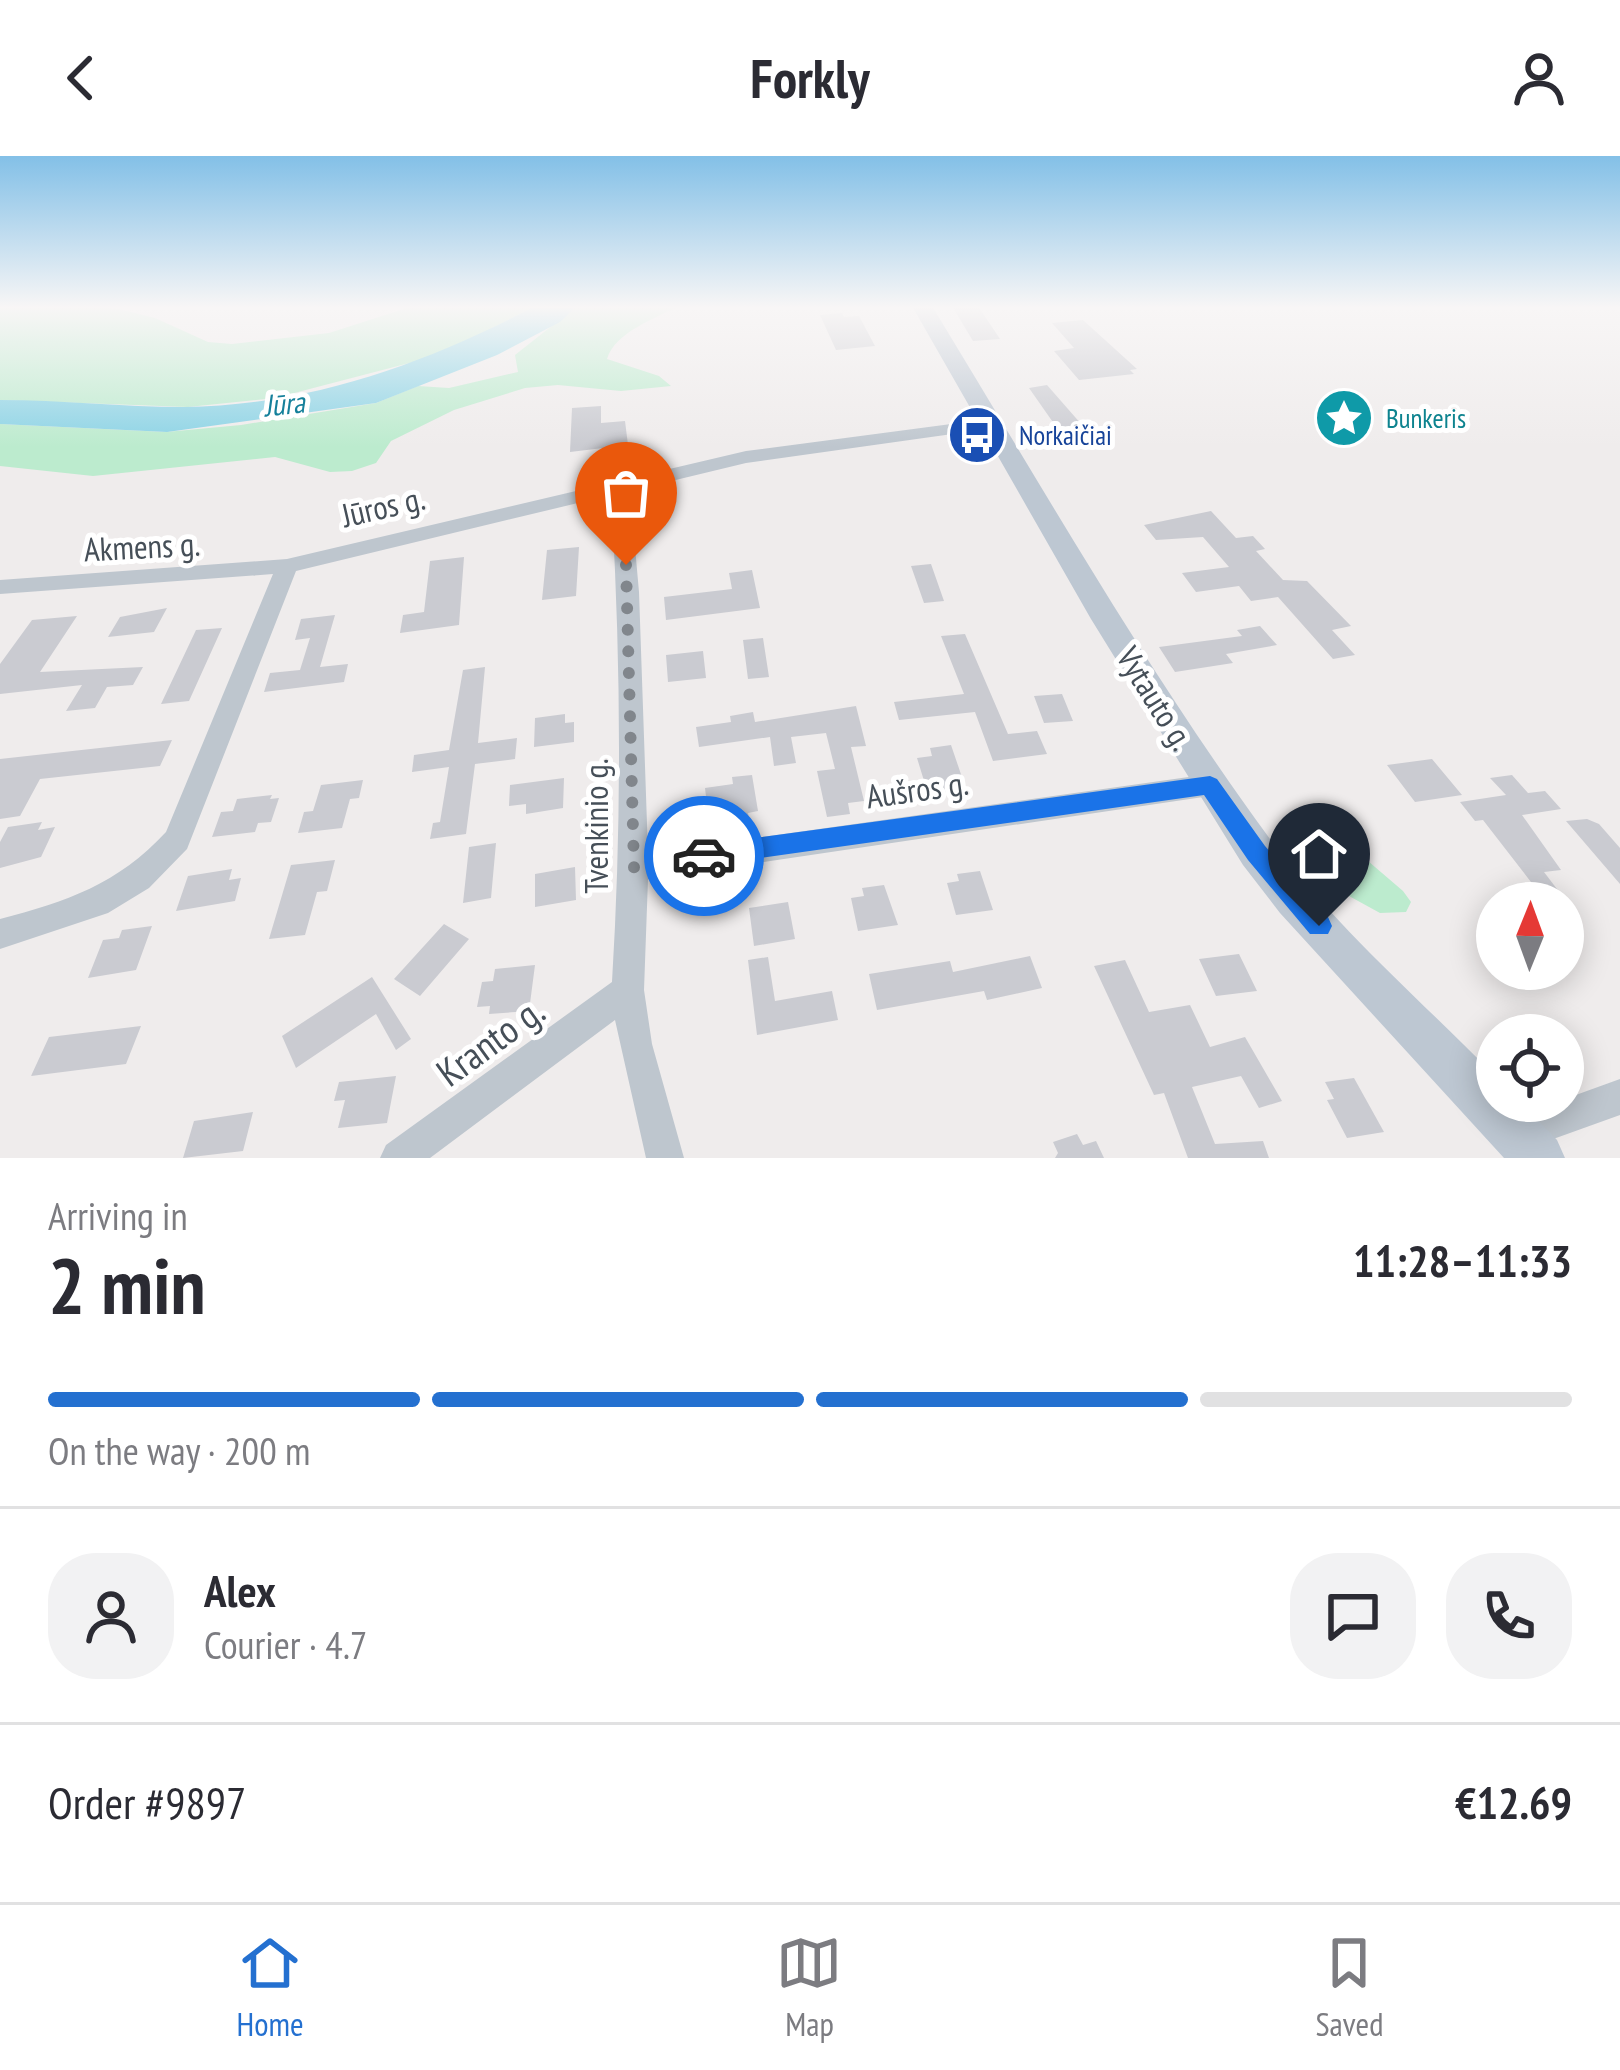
<!DOCTYPE html>
<html lang="en">
<head>
<meta charset="utf-8">
<style>
	:root { --surface:#fff; --page:#f2f2f3; --text:#2b2b33; --muted:#7c7c81; --line:#e1e1e2; --accent:#2470d0 }
	body { margin:0; font-family:"PT Sans Narrow",sans-serif; background:var(--page); color:var(--text); height:100vh; display:flex; flex-direction:column; font-size:45px; white-space:nowrap }
	* { box-sizing:border-box; margin:0 }
	p { font-size:39px; color:var(--muted) }
	.icon { flex:none; width:66px; height:66px; fill:none; stroke:currentColor; stroke-width:2; stroke-linecap:round; stroke-linejoin:round }
	.map { position:relative; height:1002px; overflow:hidden }
	.details { display:flex; flex-direction:column; background:var(--surface); flex:1 }
	.details>* { flex:none }
	.needle { width:78px; rotate:1deg }
	.buttons { position:absolute; left:1476px; top:726px; display:grid; gap:24px }
	.buttons a { display:grid; place-items:center; width:108px; height:108px; border-radius:50%; background:var(--surface); box-shadow:0 6px 30px #0003; font-size:60px }
	.pin { position:absolute; display:grid; place-items:center; width:102px; height:102px; color:#fff; margin:-123px -51px; border-radius:50% 50% 50% 0; rotate:-45deg; box-shadow:0 0 12px #0007 }
	.pin .icon { rotate:45deg }
	.courier { position:absolute; display:grid; place-items:center; width:120px; height:120px; margin:-60px; border:9px solid #1a73e8; border-radius:50%; background:#fff; color:#222; box-shadow:0 3px 15px #0007 }
	.overview em { font-style:normal; font-weight:800 }
	.overview div { display:flex; flex-direction:column-reverse }
	.overview { display:flex; align-items:center; justify-content:space-between; height:204px; padding:0 48px }
	h1 { font-size:78px; font-weight:800; line-height:90px }
	.bar { display:grid; grid-template-columns:repeat(4,1fr); gap:18px 12px; align-content:center; height:144px; padding:0 48px }
	.bar i { height:15px; border-radius:9px; background:var(--line) }
	.bar .on { background:var(--accent) }
	.bar p { grid-column:span 4 }
	.line { display:flex; align-items:center; gap:30px; padding:0 48px; border-top:3px solid var(--line) }
	.line div { flex:1 }
	.round { display:grid; place-items:center; flex:none; width:126px; height:126px; border-radius:48px; background:var(--page) }
	header { display:flex; justify-content:space-between; align-items:center; height:156px; padding:0 48px; background:var(--surface); font-size:54px; font-weight:800 }
	.menu { display:flex; justify-content:space-around; align-items:center; height:168px; border-top:3px solid var(--line); background:var(--surface); font-size:33px; color:var(--muted) }
	.menu a { display:grid; justify-items:center; gap:6px }
	.menu .on { color:var(--accent) }
	.map>svg:first-child { display:block }
</style>
</head>
<body>
<header><svg class="icon" aria-label="back" viewBox="0 0 24 24"><path d="M15 5l-7 7 7 7"/></svg>Forkly<svg class="icon" aria-label="person" viewBox="0 0 24 24"><circle cx="12" cy="8" r="4"/><path d="M4 21q1-7 8-7t8 7"/></svg></header>
<div class="map">
<svg width="1620" height="1002" viewBox="0 0 1620 1002">
	<rect width="100%" height="100%" fill="#efecec"/>
	<path fill="#bcebce" d="M0 150 119 153 155 162 208 186 232 188 329 177 413 150H535L440 199 275 242 188 251 0 244Z
		M577 150H679C656 162 615 176 607 203L659 220 671 230 621 235 558 229 525 232 454 254 391 285 376 307 352 315 330 316 275 301 93 320 0 310V268L166 276 241 269 376 247 418 230 449 232 518 216 515 199Z
		M1340 681 1403 735 1411 746 1406 756 1380 757 1267 695Z"/>
	<path fill="#8bd3e5" d="M535 150H577L560 166 497 199 376 247 167 276 0 268V244C61 244 123 251 184 251 308 250 428 207 535 150Z"/>
	<path fill="#cacbd1" d="M952 150H978L1000 183 973 185Z
		M842 157 844 161 859 160 875 190 836 194 820 159Z
		M1083 164 1137 213 1130 214 1134 218 1079 224 1054 195 1074 192 1052 167Z
		M1047 229 1082 269 1057 272 1029 232Z
		M601 250V267L625 265 628 289 570 296 572 252Z
		M1211 355 1236 382 1253 380 1265 393 1256 395 1283 424 1307 425 1351 470 1332 474 1355 499 1333 503 1278 441 1251 445 1239 430 1196 436 1182 417 1229 411 1203 381 1156 384 1144 369Z
		M579 391 576 440 542 444 547 394Z
		M464 401 459 469 400 477 403 459 424 456 430 405Z
		M931 408 944 445 924 447 911 410Z
		M752 414 760 452 666 464 664 441 732 433 729 417Z
		M167 452 154 476 108 481 120 461Z
		M335 459 320 511 348 508 344 526 264 536 270 517 300 514 310 482 295 484 301 463Z
		M77 460 40 516 143 511 133 529 107 531 95 552 66 555 82 529 0 538V508L32 464Z
		M1260 470 1277 489 1226 498 1233 507 1175 516 1159 491 1242 480 1237 474Z
		M222 472 189 545 161 548 196 474Z
		M965 478 1008 578 1037 575 1047 598 993 605 975 556 899 564 894 546 964 538 941 480Z
		M763 482 769 521 748 523 743 484Z
		M703 495 706 522 668 526 666 499Z
		M485 511 478 587 517 582 515 603 475 608 466 678 430 683 433 667 440 666 449 611 412 616 414 599 449 594 463 514Z
		M1062 538 1073 565 1044 567 1034 540Z
		M856 550 866 590 851 591 864 645 848 647 850 658 827 661 817 615 835 613 826 577 791 581 796 607 774 610 770 581 699 591 696 571 731 566 730 560 753 556 755 566Z
		M565 558V567L574 566V586L534 591 535 562Z
		M172 584 160 610 40 623 20 660 0 663V603Z
		M951 589 965 630 951 632 953 638 929 641 917 602 932 600 930 592Z
		M1432 603 1462 639 1415 646 1387 609Z
		M752 619 758 655 748 657 750 668 727 672 725 663 709 666 705 632 733 628 732 621Z
		M1512 619 1528 637 1545 635 1561 653 1522 659 1561 714 1544 716 1560 737 1541 739 1483 664 1475 665 1460 646 1506 639 1490 622Z
		M564 622 563 652 526 658V648L509 650 510 629Z
		M363 624 359 642 350 643 342 672 298 677 304 656 313 655 321 629Z
		M272 639 270 643 279 642 271 666 258 667 255 676 212 681 221 656 233 655 237 643Z
		M1587 663 1599 668 1620 692V728L1566 665Z
		M42 666 38 674 55 671 41 701 0 712V686L8 671Z
		M496 687 491 742 463 747 469 691Z
		M335 704 327 735 317 736 305 779 269 783 291 709Z
		M575 711 576 744 535 751V718Z
		M232 713 229 724 241 722 235 745 176 755 188 720Z
		M980 715 993 754 956 759 947 727 959 725 957 718Z
		M884 729 898 769 858 775 851 742 864 740 862 732Z
		M788 746 795 783 754 790 749 752Z
		M444 768 469 783 420 840 394 823Z
		M152 770 136 814 88 822 103 784 119 782 122 774Z
		M1239 798 1257 835 1216 840 1199 803Z
		M1030 800 1042 832 987 844 984 835 877 854 869 818 950 805 953 816Z
		M768 801 775 845 832 835 838 864 757 879 748 804Z
		M1125 804 1149 856 1190 849 1210 891 1245 881 1282 945 1259 952 1241 920 1192 931 1215 988 1263 985 1269 1002H1188L1164 937 1154 939 1094 810Z
		M535 809 529 855 489 858 490 850 477 851 482 826 493 825 495 813Z
		M372 821 411 883 396 894 376 858 296 912 282 880Z
		M141 870 126 908 31 920 49 881Z
		M396 920 387 967 338 972 345 944 334 945 339 926Z
		M1354 922 1384 976 1347 982 1327 944 1334 943 1325 926Z
		M253 956 243 995 183 1002 194 965Z
		M1077 978 1083 989 1096 985 1104 1002H1055L1058 997 1053 986Z"/>
	<g fill="none" stroke-linecap="round" stroke-linejoin="round">
		<path fill="#bec6ce" fill-rule="evenodd" d="M989 263 998 268 995 272 746 307 630 335 639 436 648 697 1210 618 1220 621 1224 629 1220 637 1210 640 648 723 644 834 652 888 684 1002H646L615 864 430 1002H380L386 989 612 826C622 664 621 501 611 339L296 415 187 693 149 732 108 757 0 793V763C66 746 118 728 166 676L273 418 0 438V424L287 403 746 295Z
			M1620 923V959L1517 996 1504 991 1499 978 1504 965Z"/>
		<path fill="#bdc7d2" fill-rule="evenodd" d="M912 150H932C1041 329 1146 514 1270 683 1335 771 1422 845 1497 922V945H1519L1557 984 1565 1002H1504L1280 757 1243 709 1091 463Z"/>
	</g>
	<linearGradient id="sky" x2="0" y2="1"><stop stop-color="#83c0e7"/><stop offset="0.52" stop-color="#f8f6f6"/><stop offset="1" stop-color="#f8f6f6" stop-opacity="0"/></linearGradient>
	<rect width="1620" height="291" fill="url(#sky)"/>
	<path fill="#1a73e8" d="M1210 620 1217 623 1265 690 1328 761 1332 770 1328 778H1310L1248 704 1204 639 704 710 692 700 704 689Z"/>
	<g fill="none" stroke-linecap="round" stroke-linejoin="round">
		<path stroke="#81868c" stroke-width="12" stroke-dasharray="0 21.6" d="M626 409 634 712 704 700"/>
	</g>
	<defs>
		<symbol id="sight-disc" viewBox="-11 -11 22 22"><circle r="9.5" fill="#0f9aa8" stroke="#fff"/><path d="M0-6L1.8-2.2L6-1.7L2.9 1.2L3.7 5.4L0 3.3L-3.7 5.4L-2.9 1.2L-6-1.7L-1.8-2.2Z" fill="#fff"/></symbol>
		<symbol id="bus-disc" viewBox="-11 -11 22 22"><circle r="9.5" fill="#1a4fb4" stroke="#fff"/><path d="M-5-6H5V4H4V6H2V4H-2V6H-4V4H-5ZM-3.5-4V0h7V-4ZM-3.5 1.2v1.5H-2V1.2ZM2 1.2v1.5H3.5V1.2Z" fill="#fff"/></symbol>
	</defs>
	<g fill-rule="evenodd">
		<use href="#sight-disc" x="1311" y="229" width="66" height="66"/>
		<use href="#bus-disc" x="944" y="246" width="66" height="66"/>
	</g>
	<g text-anchor="middle" dominant-baseline="central" stroke-width="10" stroke-linejoin="round" paint-order="stroke">
		<g font-size="27" fill="#0d838f" stroke="#fff" text-anchor="start">
			<text x="1386" y="262">Bunkeris</text>
		</g>
		<g font-size="27" fill="#164399" stroke="#fff" text-anchor="start">
			<text x="1019" y="279">Norkaičiai</text>
		</g>
		<g font-size="30" font-style="italic" fill="#15809b" stroke="#fff">
			<text transform="translate(284 247) rotate(-6)">Jūra</text>
		</g>
		<g font-size="33" fill="#464f58" stroke="#fff">
			<text transform="translate(383 350) rotate(-13)">Jūros g.</text>
			<text transform="translate(142 390) rotate(-3)">Akmens g.</text>
			<text transform="translate(1156 542) rotate(58)">Vytauto g.</text>
			<text transform="translate(917 633) rotate(-8)">Aušros g.</text>
			<text transform="translate(595 670) rotate(-90)">Tvenkinio g.</text>
		</g>
		<g font-size="39" fill="#464f58" stroke="#fff">
			<text transform="translate(490 885) rotate(-36)">Kranto g.</text>
		</g>
	</g>
</svg>
<div class="buttons">
<a><svg class="needle" viewBox="-14 -14 28 28"><path d="M0-13l5 13h-10z" fill="#e53935"/><path d="M0 13l5-13h-10z" fill="#7c7c81"/></svg></a>
<a><svg class="icon" aria-label="locate" viewBox="0 0 24 24"><circle cx="12" cy="12" r="6"/><path d="M12 2v4M12 18v4M2 12h4M18 12h4"/></svg></a>
</div>
<div class="pin" style="left:626px;top:409px;background:#ea580c"><svg class="icon" aria-label="bag" viewBox="0 0 24 24"><path d="M5 8h14l-1 12H6zM9 8a3 3 0 0 1 6 0"/></svg></div>
<div class="pin" style="left:1319px;top:770px;background:#1f2937"><svg class="icon" aria-label="home" viewBox="0 0 24 24"><path d="M3 11l9-7 9 7M6 9v11h12V9"/></svg></div>
<div class="courier" style="left:704px;top:700px"><svg class="icon" aria-label="car" viewBox="0 0 24 24"><path d="M5 17H2v-5l4-1 3-4h7l3 4 3 1v5h-3M9 17h6M6 11h13"/><circle cx="7" cy="17" r="2"/><circle cx="17" cy="17" r="2"/></svg></div>
</div>
<section class="details">
<div class="overview"><div><h1>2 min</h1><p>Arriving in</p></div><em>11:28–11:33</em></div>
<div class="bar"><i class="on"></i><i class="on"></i><i class="on"></i><i></i><p>On the way · 200 m</p></div>
<div class="line" style="height:216px"><a class="round"><svg class="icon" aria-label="person" viewBox="0 0 24 24"><circle cx="12" cy="8" r="4"/><path d="M4 21q1-7 8-7t8 7"/></svg></a><div><b>Alex</b><p>Courier · 4.7</p></div><a class="round"><svg class="icon" aria-label="chat" viewBox="0 0 24 24"><path d="M4 5h16v11H9l-5 4z"/></svg></a><a class="round"><svg class="icon" aria-label="phone" viewBox="0 0 24 24"><path d="M5 4h4l2 5-3 2q2 4 5 5l2-3 5 2v4C11 20 4 13 5 4z"/></svg></a></div>
<div class="line" style="height:156px"><div>Order #9897</div><b>€12.69</b></div>
</section>
<nav class="menu">
<a class="on"><svg class="icon" aria-label="home" viewBox="0 0 24 24"><path d="M3 11l9-7 9 7M6 9v11h12V9"/></svg>Home</a>
<a><svg class="icon" aria-label="map" viewBox="0 0 24 24"><path d="M3 6l6-2 6 2 6-2v14l-6 2-6-2-6 2zM9 4v14M15 6v14"/></svg>Map</a>
<a><svg class="icon" aria-label="saved" viewBox="0 0 24 24"><path d="M7 4h10v16l-5-4-5 4z"/></svg>Saved</a>
</nav>
</body>
</html>
